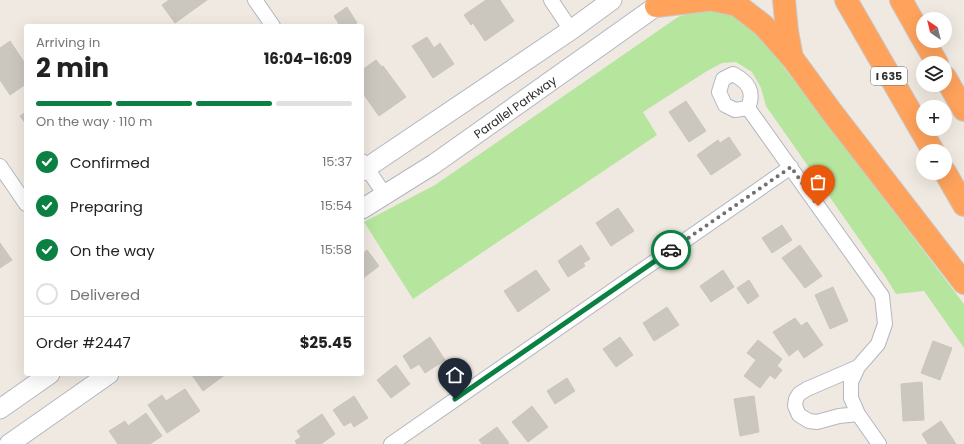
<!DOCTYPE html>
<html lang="en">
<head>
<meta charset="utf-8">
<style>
	:root { --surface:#fff; --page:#f6f6f6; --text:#222; --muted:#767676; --line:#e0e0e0; --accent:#0b8043 }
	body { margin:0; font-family:Poppins,sans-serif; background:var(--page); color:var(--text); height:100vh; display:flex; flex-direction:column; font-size:15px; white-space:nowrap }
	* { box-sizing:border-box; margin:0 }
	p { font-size:13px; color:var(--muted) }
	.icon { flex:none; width:22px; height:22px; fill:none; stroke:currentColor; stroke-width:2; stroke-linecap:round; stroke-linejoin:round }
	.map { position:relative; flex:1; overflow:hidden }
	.side { position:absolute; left:24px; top:24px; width:340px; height:352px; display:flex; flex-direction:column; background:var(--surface); border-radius:4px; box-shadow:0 4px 16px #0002 }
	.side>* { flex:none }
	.needle { width:26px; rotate:325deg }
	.tools { position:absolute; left:916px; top:12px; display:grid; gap:8px }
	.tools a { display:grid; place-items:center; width:36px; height:36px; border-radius:50%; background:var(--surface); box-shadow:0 4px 16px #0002; font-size:20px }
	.pin { position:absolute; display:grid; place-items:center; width:34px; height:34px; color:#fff; margin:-41px -17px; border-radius:50% 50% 50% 0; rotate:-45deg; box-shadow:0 0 4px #0007 }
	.pin .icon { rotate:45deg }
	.courier { position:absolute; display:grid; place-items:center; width:40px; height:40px; margin:-20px; border:3px solid #0b8043; border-radius:50%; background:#fff; color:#222; box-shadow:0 1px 5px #0007 }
	.head em { font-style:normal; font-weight:700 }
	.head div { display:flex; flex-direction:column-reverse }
	.head { display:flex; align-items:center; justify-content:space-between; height:68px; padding:0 12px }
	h1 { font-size:26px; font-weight:700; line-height:30px }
	.bar { display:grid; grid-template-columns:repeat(4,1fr); gap:6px 4px; align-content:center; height:48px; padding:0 12px }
	.bar i { height:5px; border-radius:3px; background:var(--line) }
	.bar .selected { background:var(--accent) }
	.bar p { grid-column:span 4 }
	.line { display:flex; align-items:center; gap:10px; padding:0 12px; border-top:1px solid var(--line) }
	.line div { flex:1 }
	ol { padding:0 12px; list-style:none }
	li { display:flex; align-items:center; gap:12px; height:44px }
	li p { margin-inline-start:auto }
	li .icon { padding:4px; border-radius:50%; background:var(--accent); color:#fff; stroke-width:4 }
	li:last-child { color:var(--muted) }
	li i { width:22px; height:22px; border:2px solid var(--line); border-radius:50% }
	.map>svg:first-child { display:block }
</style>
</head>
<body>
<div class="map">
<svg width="964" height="444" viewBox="0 0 964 444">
	<rect width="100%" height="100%" fill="#efe9e1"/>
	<path fill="#b6e59e" d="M700 9 723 10 743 19 767 45 964 304V348L924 291 896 294 885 276 766 106 761 88 752 72 736 62 722 63 707 71 643 112 657 135 413 299 364 222 435 185 678 17Z"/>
	<path fill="#cbc7bf" stroke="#cbc5ba" d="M169 0H207L175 23 162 5Z
		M486 0H500L514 21 485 41 473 23 471 25 464 15Z
		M347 7 357 23 352 26H340L334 16Z
		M427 37 434 48 440 43 454 64 433 78 412 46Z
		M10 41 26 65V84L10 95 0 80V48Z
		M376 60 382 67 383 66 406 97 379 116 362 92V70Z
		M686 101 706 131 689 142 669 112Z
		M26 112V124L20 116Z
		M729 137 741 155 711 175 697 155 718 140 720 143Z
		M618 208 634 231 611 246 596 223Z
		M782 225 792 240 772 253 762 238Z
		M0 243 12 260 0 268Z
		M581 245 590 259 583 263 585 266 568 277 558 261Z
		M800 245 822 276 805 288 782 258Z
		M367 250 379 266 362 279V254Z
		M536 270 550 290 518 312 504 291Z
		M723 270 734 287 711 302 700 286Z
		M749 280 759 296 748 304 737 288Z
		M833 287 848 321 830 329 815 295Z
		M667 307 679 325 654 341 643 323Z
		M795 318 801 326 807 322 823 345 804 358 798 349 789 356 773 332Z
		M430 337 445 360 425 373 419 364 411 369 403 356Z
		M620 337 633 355 616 367 603 349Z
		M758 340 782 359 777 366 782 370 775 379 770 375 760 388 744 376 756 360 747 353Z
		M933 341 952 348 940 380 921 373Z
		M396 365 410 384 391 398 377 380Z
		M194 374H226L203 391 192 375Z
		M567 378 575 391 555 404 547 391Z
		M922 382 924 420 903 421 901 384Z
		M185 389 200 411 167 433 148 405 162 395 166 401Z
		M354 396 368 418 354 427 351 422 344 426 333 410Z
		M754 396 759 432 740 436 734 399Z
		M532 406 548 427 528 442 512 422Z
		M146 413 162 436 150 444H118L109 431 125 421 128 426Z
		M322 414 335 434 321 444H297L295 441 301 437 297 431Z
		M941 421 956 444H928L922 434Z
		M497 427 509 443 507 444H482L479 440Z"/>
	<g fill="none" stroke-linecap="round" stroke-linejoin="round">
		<defs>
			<path id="street" d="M255 0 273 26
				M551 0 571 30
				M733 74C748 82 755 91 748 108L735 110 725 105 719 92 723 79Z
				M748 108 882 296 885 324 878 344 858 367 851 382V398L858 414 879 444
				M362 161 385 195
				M0 166 26 204
				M858 414 839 416 817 422 809 421 799 415 795 406 796 399 799 394 807 389 858 367
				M391 444 791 167"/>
			<g id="secondary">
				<path d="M362 171 571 30 612 0"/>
				<path id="s1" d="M362 209 434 164 665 0"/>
				<path d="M0 409 50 374"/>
				<path d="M9 444 109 374"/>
			</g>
			<path id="highway" d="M713 0 737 5 763 25 793 59 831 111 964 283
				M784 0 787 31 792 58
				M846 0 933 151
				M901 0 923 39
				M656 6 707 0
				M924 41 937 63
				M945 77 964 110
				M945 172 964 205"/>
		</defs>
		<use href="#street" stroke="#b4b7c1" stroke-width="16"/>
		<use href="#secondary" stroke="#b4b7c1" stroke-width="21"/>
		<use href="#highway" stroke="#c9c9c9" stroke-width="24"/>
		<use href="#street" stroke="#fff" stroke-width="14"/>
		<use href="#secondary" stroke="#fff" stroke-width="19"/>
		<use href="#highway" stroke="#ffa35c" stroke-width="22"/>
	</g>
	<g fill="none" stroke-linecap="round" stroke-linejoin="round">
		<path stroke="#726f6d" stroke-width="4" stroke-dasharray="0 7.2" d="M671 250 791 167 818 206"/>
		<path stroke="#0b8043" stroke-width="5" d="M455 399 671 250"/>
	</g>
	<g text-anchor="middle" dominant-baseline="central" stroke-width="3" stroke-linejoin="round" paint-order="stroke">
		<rect fill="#fff" stroke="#6d6d6d" stroke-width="1" x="871" y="67" width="36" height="18" rx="3"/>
		<g font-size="11" font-weight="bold" fill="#2e2e2e">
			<text x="889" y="76">I 635</text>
		</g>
		<g font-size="12" fill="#2e2e2e" stroke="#fff">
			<text stroke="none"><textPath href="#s1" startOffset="184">Parallel Parkway</textPath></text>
		</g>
	</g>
</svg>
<div class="tools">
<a><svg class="needle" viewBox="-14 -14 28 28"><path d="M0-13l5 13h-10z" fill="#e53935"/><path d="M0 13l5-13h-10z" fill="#767676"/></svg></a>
<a><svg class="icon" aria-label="layers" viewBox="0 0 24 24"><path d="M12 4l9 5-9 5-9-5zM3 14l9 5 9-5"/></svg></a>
<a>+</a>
<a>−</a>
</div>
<div class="pin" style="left:818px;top:206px;background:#ea580c"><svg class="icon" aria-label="bag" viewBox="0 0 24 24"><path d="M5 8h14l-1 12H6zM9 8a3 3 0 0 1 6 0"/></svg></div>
<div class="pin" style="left:455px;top:399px;background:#1f2937"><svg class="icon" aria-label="home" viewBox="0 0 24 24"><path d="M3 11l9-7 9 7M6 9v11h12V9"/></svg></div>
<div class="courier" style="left:671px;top:250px"><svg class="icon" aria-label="car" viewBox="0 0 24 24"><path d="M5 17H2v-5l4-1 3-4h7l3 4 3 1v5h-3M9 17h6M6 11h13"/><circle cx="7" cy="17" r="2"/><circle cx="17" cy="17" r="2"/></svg></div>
<section class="side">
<div class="head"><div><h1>2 min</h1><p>Arriving in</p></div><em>16:04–16:09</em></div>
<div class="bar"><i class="selected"></i><i class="selected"></i><i class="selected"></i><i></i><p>On the way · 110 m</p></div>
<ol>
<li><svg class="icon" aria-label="check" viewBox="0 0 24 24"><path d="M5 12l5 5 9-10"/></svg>Confirmed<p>15:37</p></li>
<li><svg class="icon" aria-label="check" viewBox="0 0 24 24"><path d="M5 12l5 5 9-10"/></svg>Preparing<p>15:54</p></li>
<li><svg class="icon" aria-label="check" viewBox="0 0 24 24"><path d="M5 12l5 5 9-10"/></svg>On the way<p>15:58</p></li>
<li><i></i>Delivered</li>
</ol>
<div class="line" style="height:52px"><div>Order #2447</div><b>$25.45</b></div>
</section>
</div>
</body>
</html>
